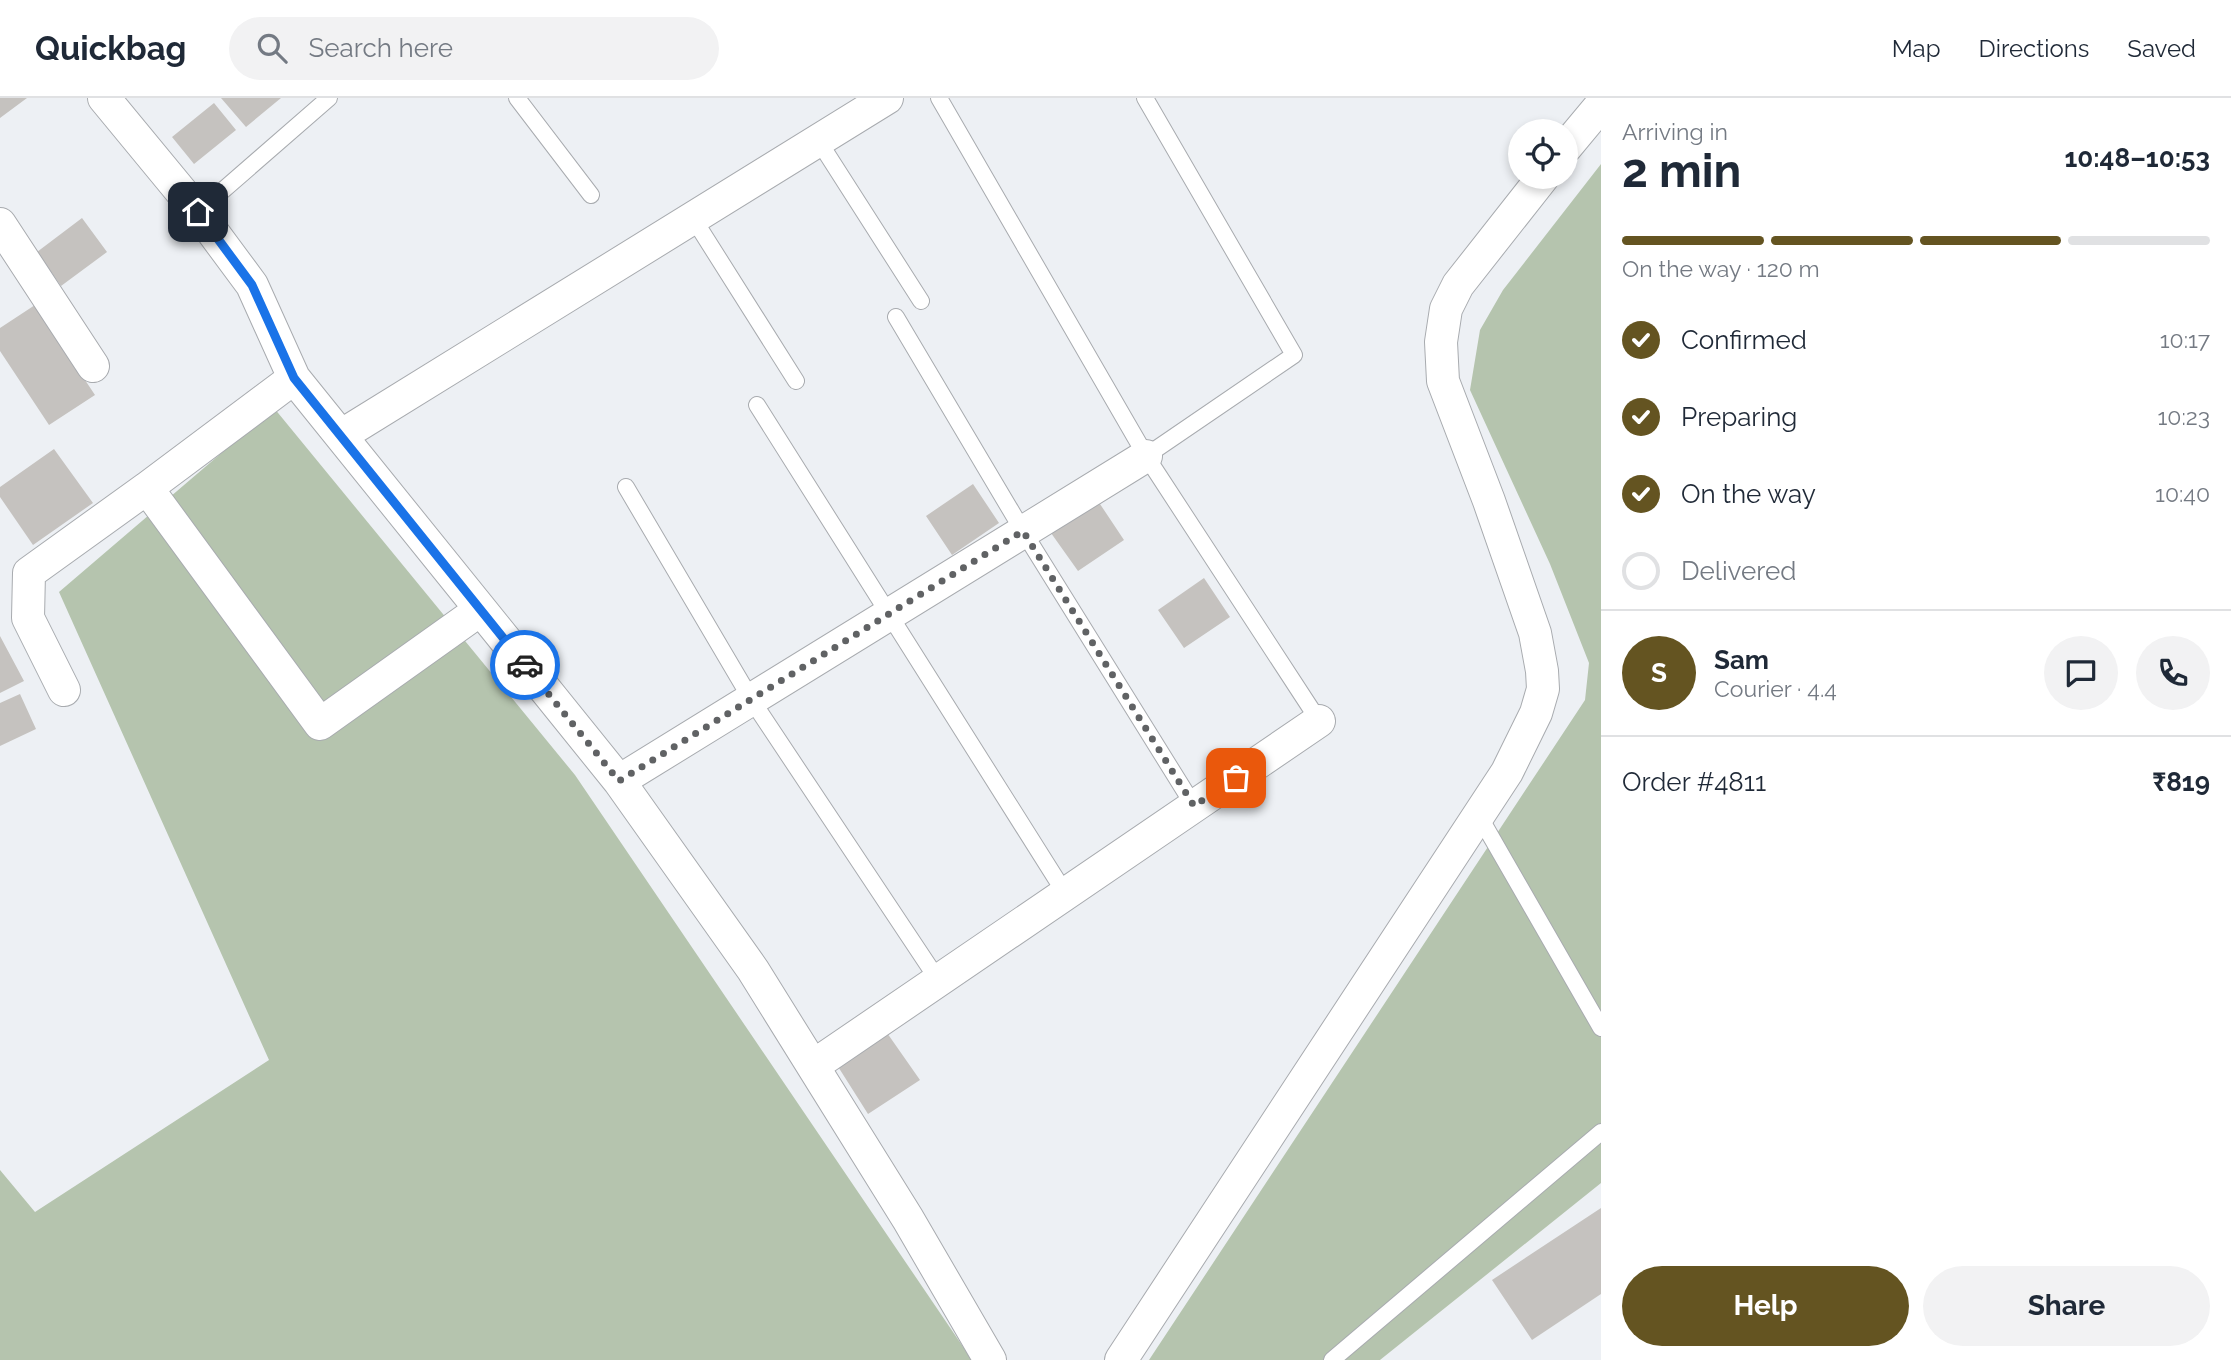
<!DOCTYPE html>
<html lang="en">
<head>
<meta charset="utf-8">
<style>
	:root { --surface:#fff; --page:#f2f2f3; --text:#1f2937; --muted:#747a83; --line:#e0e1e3; --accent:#645421 }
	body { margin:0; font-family:Raleway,sans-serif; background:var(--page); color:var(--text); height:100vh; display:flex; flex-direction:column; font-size:26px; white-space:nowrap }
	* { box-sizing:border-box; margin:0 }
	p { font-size:23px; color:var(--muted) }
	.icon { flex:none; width:38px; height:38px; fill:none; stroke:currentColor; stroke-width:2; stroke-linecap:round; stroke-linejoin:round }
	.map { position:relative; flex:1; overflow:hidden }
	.drawer { display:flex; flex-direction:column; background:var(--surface); width:630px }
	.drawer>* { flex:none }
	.tools { position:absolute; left:1508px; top:21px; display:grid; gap:14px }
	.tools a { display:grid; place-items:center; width:70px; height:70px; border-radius:50%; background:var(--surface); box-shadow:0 4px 10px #0003; font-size:35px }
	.pin { position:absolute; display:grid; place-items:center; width:60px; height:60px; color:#fff; margin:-30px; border-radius:14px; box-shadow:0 4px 10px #0006 }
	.courier { position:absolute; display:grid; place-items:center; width:70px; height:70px; margin:-35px; border:5px solid #1a73e8; border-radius:50%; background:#fff; color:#222; box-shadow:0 2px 9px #0007 }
	.head em { font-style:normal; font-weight:700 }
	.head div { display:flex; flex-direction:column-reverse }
	.head { display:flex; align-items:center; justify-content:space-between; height:119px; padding:0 21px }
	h1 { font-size:46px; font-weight:700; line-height:52px }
	.bar { display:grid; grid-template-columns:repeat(4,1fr); gap:10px 7px; align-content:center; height:84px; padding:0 21px }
	.bar i { height:9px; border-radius:5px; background:var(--line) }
	.bar .active { background:var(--accent) }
	.bar p { grid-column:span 4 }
	.line { display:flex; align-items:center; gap:18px; padding:0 21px; border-top:2px solid var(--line) }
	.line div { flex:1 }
	.round { display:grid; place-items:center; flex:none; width:74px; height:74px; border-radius:37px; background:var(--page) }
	ol { padding:0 21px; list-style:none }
	li { display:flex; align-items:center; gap:21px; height:77px }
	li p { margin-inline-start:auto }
	li .icon { padding:7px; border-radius:50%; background:var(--accent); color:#fff; stroke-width:4 }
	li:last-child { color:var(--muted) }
	li i { width:38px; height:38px; border:4px solid var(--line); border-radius:50% }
	.primary-button { display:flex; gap:14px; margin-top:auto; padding:14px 21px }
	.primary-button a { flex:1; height:80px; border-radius:42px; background:var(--accent); color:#fff; font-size:28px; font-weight:700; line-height:80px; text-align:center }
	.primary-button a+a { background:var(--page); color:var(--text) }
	header { display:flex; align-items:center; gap:42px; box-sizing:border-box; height:98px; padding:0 35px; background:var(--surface); border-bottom:2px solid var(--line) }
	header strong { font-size:33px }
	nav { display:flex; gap:38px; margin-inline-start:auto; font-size:24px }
	.search { width:490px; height:63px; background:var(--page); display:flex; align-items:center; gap:18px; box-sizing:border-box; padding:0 24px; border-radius:38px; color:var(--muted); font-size:26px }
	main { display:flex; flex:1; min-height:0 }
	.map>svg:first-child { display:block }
</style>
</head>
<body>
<header>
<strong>Quickbag</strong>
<div class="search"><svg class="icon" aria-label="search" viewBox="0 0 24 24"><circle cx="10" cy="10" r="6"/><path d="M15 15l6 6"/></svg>Search here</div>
<nav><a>Map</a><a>Directions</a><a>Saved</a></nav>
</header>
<main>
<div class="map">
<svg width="1601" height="1262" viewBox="0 0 1601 1262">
	<rect width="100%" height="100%" fill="#edf0f4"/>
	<path fill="#b5c4ae" d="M1601 66V1085L1380 1262H1149L1585 602 1589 565 1550 466 1470 292 1480 232 1503 192Z
		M274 310 575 677 972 1262H0V1072L35 1114 269 962 59 494Z"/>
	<path fill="#c5c2bf" d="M0 0H27L0 20Z
		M221 0H281L246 29Z
		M214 5 236 32 194 66 172 39Z
		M82 120 107 154 61 188 37 154Z
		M35 207 95 297 49 327 0 253V230Z
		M54 351 93 405 33 447 0 399V389Z
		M973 386 999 425 952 457 926 418Z
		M1098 403 1124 442 1078 473 1051 435Z
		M1204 480 1230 519 1184 550 1158 512Z
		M0 538 24 583 0 595Z
		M20 596 36 631 0 648V605Z
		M885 932 920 982 868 1016 837 967Z
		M1601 1110V1196L1532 1242 1492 1182Z"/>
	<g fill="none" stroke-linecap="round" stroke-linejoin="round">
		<defs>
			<path id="lane" d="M517 0 591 97
				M939 0 1146 358 1319 623
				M1145 0 1294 257 1146 358
				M818 42 921 203
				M198 114 329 0
				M693 120 796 283
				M896 219 1023 433 1194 708
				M757 307 1065 795
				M626 389 751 601 938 882
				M1478 716 1601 930
				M1332 1262 1601 1034"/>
			<path id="street" d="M104 0 198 114 252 187 294 280 619 683 753 872 908 1121 990 1262
				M1566 49 1601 7
				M0 126 93 268
				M342 337 887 0
				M147 390 294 280
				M64 592 28 520 29 475 147 390 320 626 480 512
				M619 683 1146 358
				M813 968 1319 623
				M1121 1262 1507 674 1536 615 1543 591 1542 573 1535 535 1489 403 1443 283 1441 244 1446 211 1458 187 1543 79"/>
		</defs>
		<use href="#lane" stroke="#a8abaf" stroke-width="18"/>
		<use href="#street" stroke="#a8abaf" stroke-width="34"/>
		<use href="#lane" stroke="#fff" stroke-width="16"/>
		<use href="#street" stroke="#fff" stroke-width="32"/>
	</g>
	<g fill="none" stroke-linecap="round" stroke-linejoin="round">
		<path stroke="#606264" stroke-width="7" stroke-dasharray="0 12.6" d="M525 567 619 683 1023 433 1194 708 1236 680"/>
		<path stroke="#1a73e8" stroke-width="9" d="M198 114 252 187 294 280 525 567"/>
	</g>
</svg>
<div class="tools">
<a><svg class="icon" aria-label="locate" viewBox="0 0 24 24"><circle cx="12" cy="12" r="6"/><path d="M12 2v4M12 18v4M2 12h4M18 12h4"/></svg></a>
</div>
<div class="pin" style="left:1236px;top:680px;background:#ea580c"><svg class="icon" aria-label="bag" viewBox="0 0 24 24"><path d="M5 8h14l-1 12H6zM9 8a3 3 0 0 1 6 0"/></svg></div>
<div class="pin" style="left:198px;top:114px;background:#1f2937"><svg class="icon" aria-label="home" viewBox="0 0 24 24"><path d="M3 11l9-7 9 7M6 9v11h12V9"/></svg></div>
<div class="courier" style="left:525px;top:567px"><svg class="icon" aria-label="car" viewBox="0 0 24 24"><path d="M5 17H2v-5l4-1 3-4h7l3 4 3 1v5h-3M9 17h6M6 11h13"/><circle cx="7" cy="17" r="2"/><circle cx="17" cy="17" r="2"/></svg></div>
</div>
<section class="drawer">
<div class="head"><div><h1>2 min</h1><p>Arriving in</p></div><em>10:48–10:53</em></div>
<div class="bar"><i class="active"></i><i class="active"></i><i class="active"></i><i></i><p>On the way · 120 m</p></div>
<ol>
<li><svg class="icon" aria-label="check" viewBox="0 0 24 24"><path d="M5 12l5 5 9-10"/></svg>Confirmed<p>10:17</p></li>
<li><svg class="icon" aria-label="check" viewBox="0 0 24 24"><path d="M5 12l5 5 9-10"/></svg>Preparing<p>10:23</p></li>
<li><svg class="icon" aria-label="check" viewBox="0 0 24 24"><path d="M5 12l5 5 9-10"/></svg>On the way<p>10:40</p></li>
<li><i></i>Delivered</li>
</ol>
<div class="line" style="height:126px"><b class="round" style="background:var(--accent);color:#fff">S</b><div><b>Sam</b><p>Courier · 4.4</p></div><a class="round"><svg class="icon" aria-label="chat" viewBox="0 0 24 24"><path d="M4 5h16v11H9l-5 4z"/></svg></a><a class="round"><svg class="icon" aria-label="phone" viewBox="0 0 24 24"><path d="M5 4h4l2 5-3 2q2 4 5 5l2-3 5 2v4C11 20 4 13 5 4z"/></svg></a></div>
<div class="line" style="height:91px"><div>Order #4811</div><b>₹819</b></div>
<div class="primary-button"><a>Help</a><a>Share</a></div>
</section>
</main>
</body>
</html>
